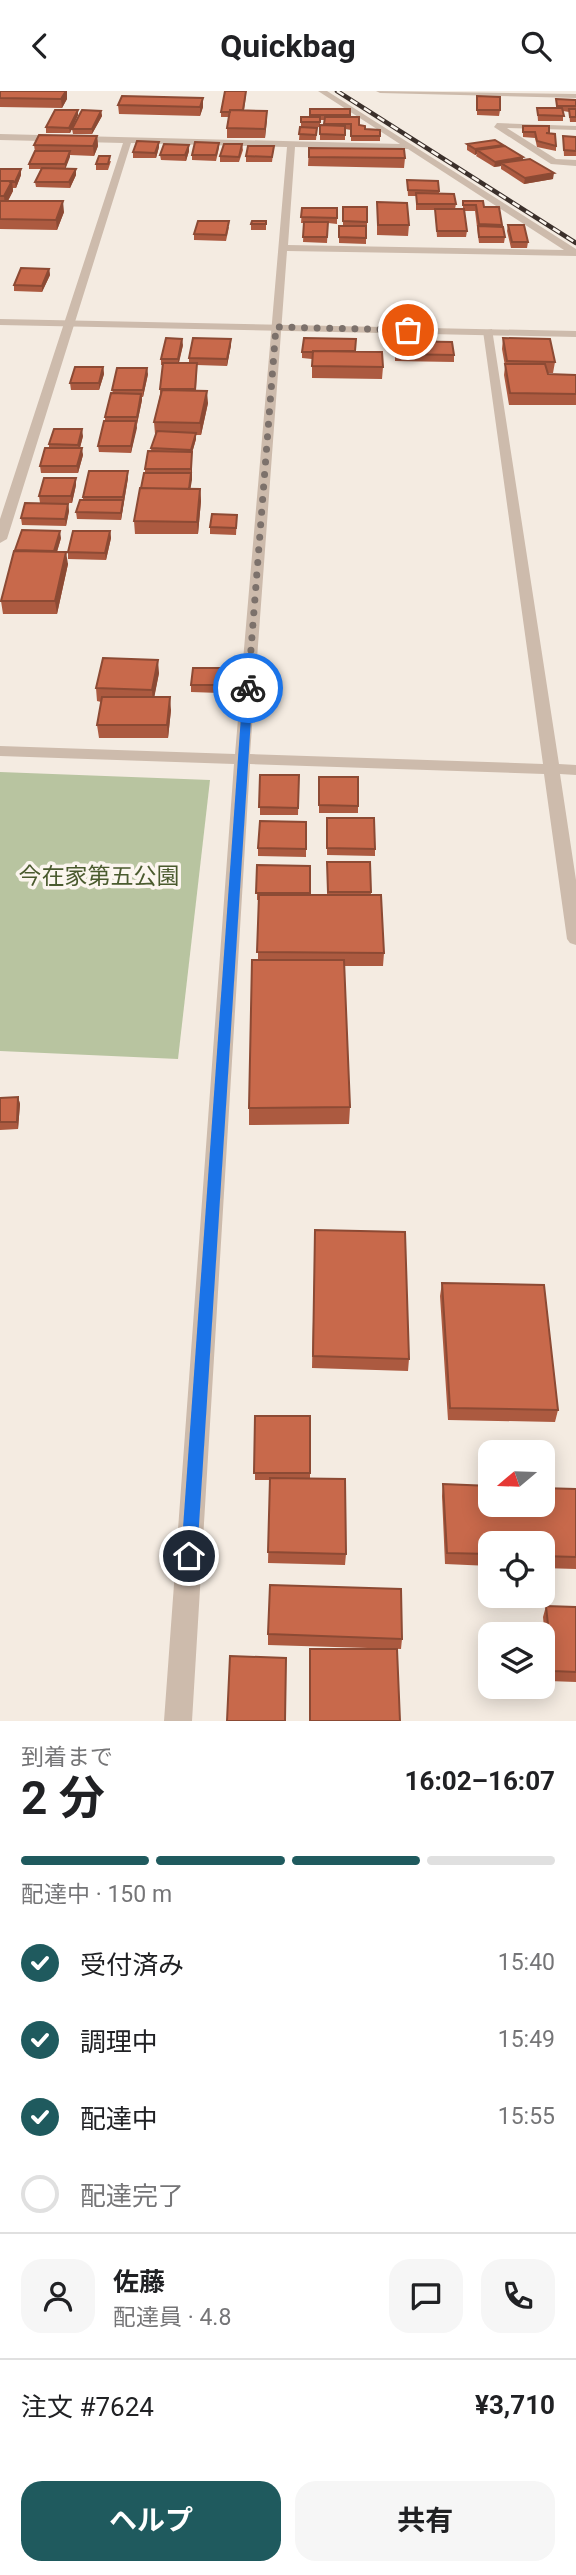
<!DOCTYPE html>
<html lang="ja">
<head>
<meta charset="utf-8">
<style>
	:root { --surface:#fff; --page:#f6f6f6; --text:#202124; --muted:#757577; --line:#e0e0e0; --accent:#1f5a5e }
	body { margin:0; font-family:Roboto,"Noto Sans JP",sans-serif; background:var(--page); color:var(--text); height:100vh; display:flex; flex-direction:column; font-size:26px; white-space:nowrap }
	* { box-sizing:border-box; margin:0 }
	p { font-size:23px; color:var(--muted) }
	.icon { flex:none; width:38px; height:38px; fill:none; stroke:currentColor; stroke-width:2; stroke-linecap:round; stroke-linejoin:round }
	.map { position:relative; height:1630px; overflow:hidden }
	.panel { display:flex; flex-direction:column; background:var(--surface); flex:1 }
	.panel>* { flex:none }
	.needle { width:46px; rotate:251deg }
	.fabs { position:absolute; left:478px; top:1349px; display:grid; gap:14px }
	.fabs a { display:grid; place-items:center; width:77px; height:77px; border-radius:14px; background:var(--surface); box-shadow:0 4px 18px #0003; font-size:35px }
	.pin { position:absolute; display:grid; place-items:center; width:60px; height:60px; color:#fff; margin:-30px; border:4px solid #fff; border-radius:50%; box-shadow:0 2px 7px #0007 }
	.courier { position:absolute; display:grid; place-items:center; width:70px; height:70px; margin:-35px; border:5px solid #1a73e8; border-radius:50%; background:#fff; color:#222; box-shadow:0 2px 9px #0007 }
	.head em { font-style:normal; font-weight:700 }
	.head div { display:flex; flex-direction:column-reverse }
	.head { display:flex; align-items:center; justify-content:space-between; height:119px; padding:0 21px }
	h1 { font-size:46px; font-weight:700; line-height:52px }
	.bar { display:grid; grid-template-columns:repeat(4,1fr); gap:10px 7px; align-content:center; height:84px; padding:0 21px }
	.bar i { height:9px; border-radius:5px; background:var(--line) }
	.bar .current { background:var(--accent) }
	.bar p { grid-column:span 4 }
	.line { display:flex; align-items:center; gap:18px; padding:0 21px; border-top:2px solid var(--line) }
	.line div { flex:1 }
	.round { display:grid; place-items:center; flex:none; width:74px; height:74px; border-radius:21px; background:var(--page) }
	ol { padding:0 21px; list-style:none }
	li { display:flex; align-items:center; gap:21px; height:77px }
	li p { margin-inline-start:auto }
	li .icon { padding:7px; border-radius:50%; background:var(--accent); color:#fff; stroke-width:4 }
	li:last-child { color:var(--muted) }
	li i { width:38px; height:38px; border:4px solid var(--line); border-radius:50% }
	.button { display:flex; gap:14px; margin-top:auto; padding:14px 21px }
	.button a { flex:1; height:80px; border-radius:21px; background:var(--accent); color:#fff; font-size:28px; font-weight:700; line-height:80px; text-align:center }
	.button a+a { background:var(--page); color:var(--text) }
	header { display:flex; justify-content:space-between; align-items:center; height:91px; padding:0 21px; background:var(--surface); font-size:32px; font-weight:700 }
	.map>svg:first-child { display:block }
</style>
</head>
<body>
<header><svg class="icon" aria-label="back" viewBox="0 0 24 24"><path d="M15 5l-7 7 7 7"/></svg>Quickbag<svg class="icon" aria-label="search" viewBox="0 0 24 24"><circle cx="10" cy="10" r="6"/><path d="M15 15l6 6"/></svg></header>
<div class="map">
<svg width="576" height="1630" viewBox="0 0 576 1630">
	<rect width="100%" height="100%" fill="#f4ebe1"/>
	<path fill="#b8c4a0" d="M0 681 210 689 178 968 0 960Z"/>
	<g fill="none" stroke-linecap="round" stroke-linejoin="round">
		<path fill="#cdbbac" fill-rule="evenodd" d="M318 0H327L576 158V165L287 160 250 663 543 673 483 240 492 238 559 673 576 674V684L560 683 576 789V854L570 852 567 848 544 683 250 673 192 1630H164L234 673 0 665V655L235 663 287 56 131 52 7 448 0 452V428L123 52 0 49V43L400 53ZM295 56 408 58 564 159 288 154Z
			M497 32 576 35V39L507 37 556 68 576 69V75L551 73 494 36Z"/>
		<path fill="#cdbbac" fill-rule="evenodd" d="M376 0 576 3V7L380 2Z
			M0 228 576 240V246L0 234Z"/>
		<defs>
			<path id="rail" d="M337 0 576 152"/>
		</defs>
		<use href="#rail" stroke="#3b302b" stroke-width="4.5"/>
		<use href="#rail" stroke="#fbf5ee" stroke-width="2.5" stroke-dasharray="8" stroke-linecap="butt"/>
	</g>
	<path fill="#ac5a40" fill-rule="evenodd" d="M0 0 67 8 62 17 0 16Z
		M122 5 203 16 200 25 119 23 118 14Z
		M246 5 244 19 267 20 265 47H227V37L229 26H221V21Z
		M477 5 500 19 499 25 477 24Z
		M556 8 576 9V31H570L569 21 563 20V30H538L537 17H556Z
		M310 18H350V26L359 34 365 38 380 39V50H351V39L345 38V49H320V36H301V26H310ZM320 29H324V34H320Z
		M78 19V24L70 42H46V36Z
		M101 20 102 25 92 43H73L72 38Z
		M523 35 549 42 556 55V60L537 56 535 47 523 46Z
		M300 36 317 37 316 49H299Z
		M97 45 98 55 94 65 70 64 65 78H76V84L70 97 36 96 35 91 41 78H29V73L35 61 34 54Z
		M563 45 576 46V65H564Z
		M219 52V57L216 70 192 69V64Z
		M242 53 243 59 239 71H220V65Z
		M467 53 503 55 523 66V69L553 88 524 93 501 78V75L494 76 476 65 477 63 475 64 467 59Z
		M189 54V60L186 70 161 69 160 64Z
		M274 55 272 71H246V65Z
		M159 56 156 67H133V61Z
		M309 57 405 67 404 77 308 75Z
		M111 70 108 79H96V73Z
		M0 78H21V84L16 97H13V100L8 110 64 121 57 139 0 138Z
		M407 89 439 100V103L456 113 455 118H463V110L484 116 502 134 505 146 504 152H479L475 120H464L467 140 466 146H437L435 119H416V105H408Z
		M377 111 409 134 408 145 377 144Z
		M343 116 367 131V136H366V153L339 152V135H343Z
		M302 117H337V133L328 132 327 152 303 151 304 132H301Z
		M266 130V139H251V133Z
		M508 134 528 151 527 157H511L507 140Z
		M229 136 226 150 194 149V143Z
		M49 178 50 184 42 201 14 200V194Z
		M503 247 555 271 553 282H547L548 283 576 284V314H509L504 284 505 275 502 258Z
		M231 248V254L227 275 197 274 196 300 208 312 201 344H196V348L192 362 190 398H200L201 410 198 443H135L134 430 141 397 145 382V378L156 343H155L154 331 160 304V298L163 274H161V268L183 254 179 272H189V267Z
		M395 250 454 264V271L395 270Z
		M355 260 383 276 382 288 312 287V268L302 267V261Z
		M103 276 104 283 99 299H71L70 292Z
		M148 283 143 306H142V309L131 362 99 361 98 355 105 330V326L113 302 112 299Z
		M83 345 80 357 83 364 78 382H41L40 375 49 357V353Z
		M128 387 121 429 77 428 76 421 83 409V406Z
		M76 394 72 412H40L39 405Z
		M68 413 69 420 66 435 22 434 21 427Z
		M237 424 236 444 210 443V436Z
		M110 440 111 447 106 469 68 468V461Z
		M61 447 57 461 68 473 57 523H3L1 510 15 459Z
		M159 582 154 606 171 619 168 647H99L97 634 101 611 97 610 96 597Z
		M221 585 220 602 191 601V594Z
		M260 684H299L298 724H260Z
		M319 686 358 715V722H319Z
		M327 727 375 758V765L327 764Z
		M306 731V766L258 765V757Z
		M327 771H370L371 804 384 862 383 875H344L350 1016 349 1033 249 1034V1017L258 869V809H257V774L310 775V804H327Z
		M18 1006 20 1013 18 1038 0 1039V1007Z
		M315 1139 409 1268 408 1280 312 1277Z
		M442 1192 558 1319 555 1331 448 1329 440 1205Z
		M255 1325H310V1387L346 1463 345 1474 268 1472 270 1389H255Z
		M443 1393 576 1398V1478L542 1477V1452H490V1475L445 1473 442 1405Z
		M546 1515 576 1516V1591L549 1590 543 1526Z
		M268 1543 402 1548 401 1558 268 1554Z"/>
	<path fill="#8c4a34" d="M66 0H67V8L62 17 61 8Z
		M203 7V16L200 25V16Z
		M78 19V24L70 42 69 37Z
		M101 20 102 25 92 43V38Z
		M267 20V29L265 47V38Z
		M97 45 98 55 94 65 93 55Z
		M159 51V56L156 67 155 62Z
		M189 54V60L186 70 185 64Z
		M503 54V59H477V63L475 64V58Z
		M70 60V66L65 79V73Z
		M523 66V72H501V75L494 76 495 71Z
		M21 78V84L16 97 15 91Z
		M76 78V84L70 97 69 91Z
		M554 82 553 88 524 93 525 87Z
		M12 90 13 100 5 115 4 105Z
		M63 110 64 121 57 139 56 129Z
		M49 178 50 184 42 201V195Z
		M182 248 183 254 178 274V268Z
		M231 248V254L227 275V268Z
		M103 276 104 283 99 299V292Z
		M147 277 148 283 143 306V299Z
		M207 300 208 312 201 344 200 332Z
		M141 303 142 309 137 333V326Z
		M136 330 137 337 131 362V355Z
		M82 338 83 345 79 360 78 354Z
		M196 342V348L192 362V389L189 406V399L191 383V359Z
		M82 357 83 364 78 382 77 375Z
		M128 380V387L121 429V422L123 411V406Z
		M76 387V394L72 412 71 405Z
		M200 398 201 410 198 443 197 431Z
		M68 413 69 420 66 435 65 428Z
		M60 440 61 447 55 467 54 460Z
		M110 440 111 447 106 469 105 462Z
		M66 461 68 473 57 523 55 510Z
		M158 569 159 582 153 613 152 599Z
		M170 606 171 619 168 647 167 634Z
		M18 1006 20 1013 18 1038 17 1031Z"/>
	<path fill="#c8694b" stroke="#8c4a34" stroke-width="2" d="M0 0H66L61 8 0 7Z
		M225 0H246L243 19H230V21H221Z
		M122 5 203 7 200 16 118 14Z
		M477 5 500 6V19H477Z
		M556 8 576 9V15H557Z
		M537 17H562L564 25 538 24Z
		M310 18H350V24H310Z
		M569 18H576V26H570Z
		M55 19H78L69 37 46 36Z
		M82 19 101 20 92 38H72Z
		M230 19 267 20 265 38 227 37Z
		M301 26H320V31H301Z
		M325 26H359V34L365 35V38L380 39V45H351V33H324Z
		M320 34 345 35V44L320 43Z
		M523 35H549V42H546L555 43 556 55 537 50 535 41H523Z
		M300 36 317 37 316 44 299 43Z
		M39 44 97 45 93 55 34 54Z
		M563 45 576 46V60L564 59Z
		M495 49 503 54 475 58 467 53Z
		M137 50 159 51 155 62 133 61Z
		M195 51 219 52 216 64H192Z
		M164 53 189 54 185 64H160Z
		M224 53H242L239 66 220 65Z
		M248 55H274L272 66 246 65Z
		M505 55 523 66 495 71 477 59Z
		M309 57 404 58 405 67 309 66Z
		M35 60H70L65 73H29Z
		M99 65H110L108 73H96Z
		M530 68 554 82 525 87 501 72Z
		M42 77 76 78 69 91H35Z
		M0 78H21L15 91H11L12 90H0Z
		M407 89 438 90 439 100 408 99Z
		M0 90H12L4 105H0Z
		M416 102 454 103 456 113H417Z
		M0 110H63L56 129 0 128Z
		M463 110H483L484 116H499L502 134 479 133 476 114H463Z
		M377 111 407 112 409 134H378Z
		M343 116H367V131L343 130Z
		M302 117H337V127L301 126Z
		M435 118H464L467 140H437Z
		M198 130H229L226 144 194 143Z
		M252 130H266V133H251Z
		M304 131H328L327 146H303Z
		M508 134H524L528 151H512Z
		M339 135H366V147L339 146Z
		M478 135 503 136 505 146H479Z
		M21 177 49 178 42 195 14 194Z
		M166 247 182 248 178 268H161Z
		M193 247 231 248 227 268 189 267Z
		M304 247 356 248 355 260H313V261H302Z
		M503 247 550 248 555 271 507 270Z
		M395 250 452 251 454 264 396 263Z
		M313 260 382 261 383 276 312 275Z
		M163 272H197L195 298H160Z
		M505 273H545L548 283 576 284V303L510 302Z
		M75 276H103L99 292H70Z
		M117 277H147L143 299H112Z
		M162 299 207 300 200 332 154 331Z
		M111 302 141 303 137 326H105Z
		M104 330H136L131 355H98Z
		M54 338H82L78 354 49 353Z
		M157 340 196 342 191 359 151 357Z
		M45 357H82L77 375H40Z
		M148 360 192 361 191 378H145Z
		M89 380H128L123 406H83Z
		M144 382H191L189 398 141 397Z
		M44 387H76L71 405H39Z
		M140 397 200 398 197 431 134 430Z
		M80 409H123L121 422 76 421Z
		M25 412 68 413 65 428 21 427Z
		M212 423 237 424 236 437 210 436Z
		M22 439 60 440 54 460 15 459Z
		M73 440H110L105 462 68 461Z
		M14 460 66 461 55 510H1Z
		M103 567 158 569 152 599 96 597Z
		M193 577H221L219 594H191Z
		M102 606H170L167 634H97Z
		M260 684H299L298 717 259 716Z
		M319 686H358V715L319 714Z
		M327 727H374L375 758 327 757Z
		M260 730 306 731V758L258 757Z
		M327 771H370L371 801H328Z
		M257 774 310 775V802H256Z
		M259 804H381L384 862 257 861Z
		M252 869H344L350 1016 249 1017Z
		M18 1006 17 1031H0V1007Z
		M315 1139 405 1141 409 1268 313 1265Z
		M442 1192 544 1194 558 1319 450 1317Z
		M255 1325H310V1382H254Z
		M270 1387 345 1388 346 1463 268 1461Z
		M443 1393 490 1395V1414H542V1397L576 1398V1466L542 1465V1452H490V1463L447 1462Z
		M270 1494 401 1498 402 1548 268 1543Z
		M546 1515 576 1516V1581L553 1580Z
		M310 1558H397L400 1630H310Z
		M230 1565 286 1567 285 1630H227Z"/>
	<path fill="#1a73e8" d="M248 594 253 597 197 1465 195 1471 189 1473 183 1471 181 1465 243 597Z"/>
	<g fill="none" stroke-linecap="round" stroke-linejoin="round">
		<path stroke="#7c716b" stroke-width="7" stroke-dasharray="0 12.6" d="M248 597 276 236 408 239"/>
	</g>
	<g text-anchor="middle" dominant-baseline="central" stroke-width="7" stroke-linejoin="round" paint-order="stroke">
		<g font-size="23" fill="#4a5a2e" stroke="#fbf5ee">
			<text x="99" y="785">今在家第五公園</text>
		</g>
	</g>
</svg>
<div class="fabs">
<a><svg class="needle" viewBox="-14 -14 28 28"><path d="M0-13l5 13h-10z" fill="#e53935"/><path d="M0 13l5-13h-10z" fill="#757577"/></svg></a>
<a><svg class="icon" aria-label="locate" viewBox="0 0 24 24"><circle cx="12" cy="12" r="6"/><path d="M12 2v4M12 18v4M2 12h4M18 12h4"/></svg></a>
<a><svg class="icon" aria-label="layers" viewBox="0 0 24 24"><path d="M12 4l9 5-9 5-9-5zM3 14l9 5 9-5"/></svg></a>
</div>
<div class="pin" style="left:408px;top:239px;background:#ea580c"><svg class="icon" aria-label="bag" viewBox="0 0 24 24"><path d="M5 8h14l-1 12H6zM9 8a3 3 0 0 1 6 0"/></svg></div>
<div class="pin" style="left:189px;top:1465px;background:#1f2937"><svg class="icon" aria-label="home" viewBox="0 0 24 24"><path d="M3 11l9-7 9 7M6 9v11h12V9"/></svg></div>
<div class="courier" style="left:248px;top:597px"><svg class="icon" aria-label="bike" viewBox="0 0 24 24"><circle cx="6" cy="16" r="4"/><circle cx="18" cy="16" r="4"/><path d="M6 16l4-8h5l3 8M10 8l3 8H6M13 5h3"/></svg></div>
</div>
<section class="panel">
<div class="head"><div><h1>2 分</h1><p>到着まで</p></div><em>16:02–16:07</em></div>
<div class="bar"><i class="current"></i><i class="current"></i><i class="current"></i><i></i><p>配達中 · 150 m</p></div>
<ol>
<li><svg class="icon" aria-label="check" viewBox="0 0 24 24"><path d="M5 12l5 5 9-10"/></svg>受付済み<p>15:40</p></li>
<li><svg class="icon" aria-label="check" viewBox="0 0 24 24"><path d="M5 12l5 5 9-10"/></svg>調理中<p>15:49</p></li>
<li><svg class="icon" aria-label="check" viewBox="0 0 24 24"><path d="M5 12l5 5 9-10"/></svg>配達中<p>15:55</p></li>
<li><i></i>配達完了</li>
</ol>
<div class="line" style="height:126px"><a class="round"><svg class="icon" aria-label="person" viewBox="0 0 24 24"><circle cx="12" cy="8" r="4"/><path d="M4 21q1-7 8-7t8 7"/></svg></a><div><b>佐藤</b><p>配達員 · 4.8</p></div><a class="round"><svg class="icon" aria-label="chat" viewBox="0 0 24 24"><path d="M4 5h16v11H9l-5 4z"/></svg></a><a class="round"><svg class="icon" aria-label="phone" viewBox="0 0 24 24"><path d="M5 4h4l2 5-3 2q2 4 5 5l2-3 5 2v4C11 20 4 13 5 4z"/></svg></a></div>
<div class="line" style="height:91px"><div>注文 #7624</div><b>¥3,710</b></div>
<div class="button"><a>ヘルプ</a><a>共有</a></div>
</section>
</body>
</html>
